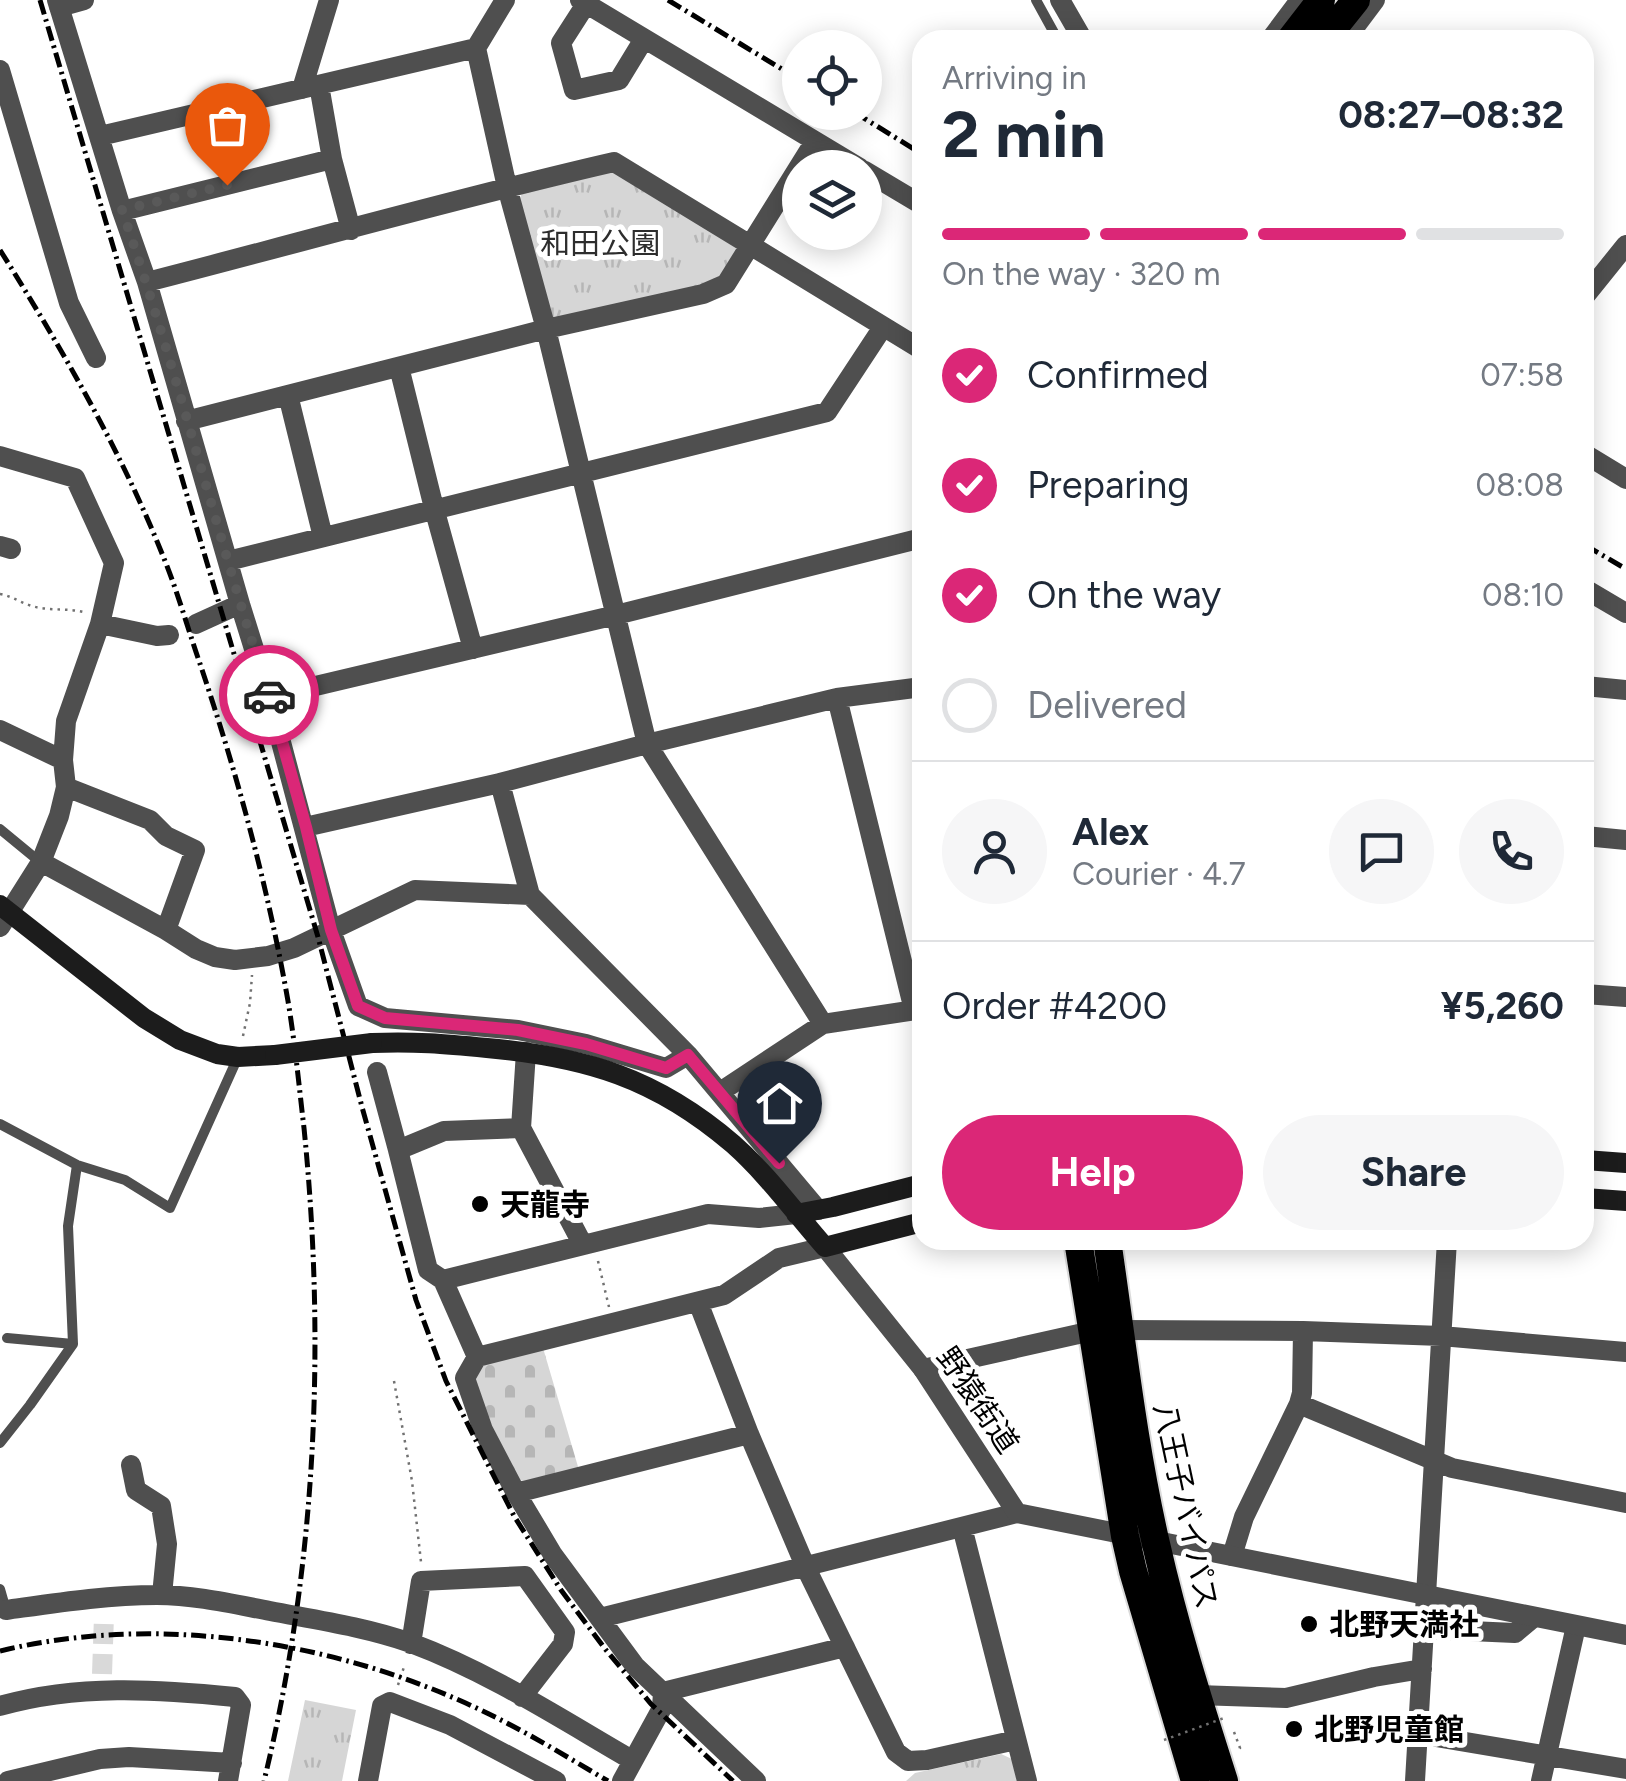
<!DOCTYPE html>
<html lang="en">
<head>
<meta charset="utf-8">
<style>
	:root { --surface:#fff; --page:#f6f6f7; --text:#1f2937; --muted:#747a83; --line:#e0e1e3; --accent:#db2777 }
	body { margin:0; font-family:Figtree,"Noto Sans JP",sans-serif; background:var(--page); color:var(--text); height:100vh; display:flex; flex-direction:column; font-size:38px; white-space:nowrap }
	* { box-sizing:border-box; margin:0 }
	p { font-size:32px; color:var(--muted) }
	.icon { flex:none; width:55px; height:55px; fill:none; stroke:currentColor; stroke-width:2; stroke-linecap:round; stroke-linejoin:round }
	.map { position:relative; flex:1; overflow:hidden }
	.details { position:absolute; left:912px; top:30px; width:682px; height:1220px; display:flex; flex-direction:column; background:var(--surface); border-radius:30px; box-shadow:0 5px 25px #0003 }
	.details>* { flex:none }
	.fabs { position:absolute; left:782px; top:30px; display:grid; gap:20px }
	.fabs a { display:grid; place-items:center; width:100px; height:100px; border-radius:50%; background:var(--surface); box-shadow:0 5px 25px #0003; font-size:50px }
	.pin { position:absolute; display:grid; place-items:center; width:85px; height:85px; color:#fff; margin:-102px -42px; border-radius:50% 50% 50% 0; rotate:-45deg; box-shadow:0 0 10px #0007 }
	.pin .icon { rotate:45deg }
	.courier { position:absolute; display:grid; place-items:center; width:100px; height:100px; margin:-50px; border:8px solid #db2777; border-radius:50%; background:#fff; color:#222; box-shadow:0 2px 12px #0007 }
	.headline em { font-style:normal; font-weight:700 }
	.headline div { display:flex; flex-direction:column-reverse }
	.headline { display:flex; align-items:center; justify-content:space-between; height:170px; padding:0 30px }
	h1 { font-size:65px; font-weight:700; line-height:75px }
	.bar { display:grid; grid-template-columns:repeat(4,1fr); gap:15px 10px; align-content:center; height:120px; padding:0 30px }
	.bar i { height:12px; border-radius:8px; background:var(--line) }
	.bar .selected { background:var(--accent) }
	.bar p { grid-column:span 4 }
	.line { display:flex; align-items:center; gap:25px; padding:0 30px; border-top:2px solid var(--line) }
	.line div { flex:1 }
	.round { display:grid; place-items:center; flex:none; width:105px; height:105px; border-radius:52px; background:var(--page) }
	ol { padding:0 30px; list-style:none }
	li { display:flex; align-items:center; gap:30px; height:110px }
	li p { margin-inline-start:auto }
	li .icon { padding:10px; border-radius:50%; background:var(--accent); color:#fff; stroke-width:4 }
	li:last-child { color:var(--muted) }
	li i { width:55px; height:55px; border:5px solid var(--line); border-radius:50% }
	.primary-button { display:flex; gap:20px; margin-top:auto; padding:20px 30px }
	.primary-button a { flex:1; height:115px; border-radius:60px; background:var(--accent); color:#fff; font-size:40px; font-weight:700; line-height:115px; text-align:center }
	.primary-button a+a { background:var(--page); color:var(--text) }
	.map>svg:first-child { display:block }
</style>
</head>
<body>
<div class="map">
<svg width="1626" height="1781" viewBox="0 0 1626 1781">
	<defs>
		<pattern id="grass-tufts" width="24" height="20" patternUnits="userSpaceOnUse" patternTransform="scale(2.5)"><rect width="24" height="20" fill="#d6d6d6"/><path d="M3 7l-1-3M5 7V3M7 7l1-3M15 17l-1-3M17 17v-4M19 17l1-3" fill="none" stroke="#b6b6b6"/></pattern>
		<pattern id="cemetery-stones" width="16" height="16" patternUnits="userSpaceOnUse" patternTransform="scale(2.5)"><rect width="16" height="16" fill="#d6d6d6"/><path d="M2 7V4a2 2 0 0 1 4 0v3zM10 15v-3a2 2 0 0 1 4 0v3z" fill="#b6b6b6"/></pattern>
	</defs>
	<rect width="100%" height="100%" fill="#fff"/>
	<path fill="url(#grass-tufts)" d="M610 168 740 250 726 281 554 321 548 318 520 198 522 193Z
		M305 1700 356 1710 342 1781H288Z
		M1001 1754 1012 1759 1017 1781H906L915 1773Z"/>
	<path fill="url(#cemetery-stones)" d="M543 1348 579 1470 529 1484 516 1478 490 1422 474 1375 481 1364Z"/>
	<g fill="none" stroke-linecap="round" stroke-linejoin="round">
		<path stroke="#d9d9d9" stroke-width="20" stroke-dasharray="20 10" stroke-linecap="butt" d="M102 1674 104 1616"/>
		<defs>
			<path id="trunk" d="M1290 40 1321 0
				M1324 40 1356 0
				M1078 1240 1125 1536 1133 1571 1195 1781
				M1107 1240C1122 1341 1133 1444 1156 1544 1174 1624 1199 1703 1224 1781"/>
		</defs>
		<use href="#trunk" stroke="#dbdbdb" stroke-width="32"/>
		<path stroke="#717171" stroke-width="2.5" stroke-dasharray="2.5 5" stroke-linecap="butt" d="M0 594C12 596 21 603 32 606 48 611 67 608 83 612
			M243 1036 250 1003 252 975
			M598 1261 609 1307
			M394 1381 412 1481 421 1562
			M398 1685 405 1664
			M1234 1732 1240 1748 1237 1749"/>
		<path stroke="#4f4f4f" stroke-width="10" d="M1036 0 1058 40
			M0 829 40 862
			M0 1124 77 1165 125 1180 170 1208 238 1057
			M7 1338 73 1344
			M0 1443 30 1405 73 1344 68 1226 77 1165
			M0 1589 6 1610"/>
		<path stroke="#4f4f4f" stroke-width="20" d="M57 0 122 211 147 282 240 604 269 697 331 930 358 1006 385 1018 518 1030 586 1044 666 1068 688 1055
			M505 0 476 48 507 187 546 329 647 744 823 1024
			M580 0 860 168
			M1060 0 1083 40
			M586 4 561 43 574 90 619 80 644 39
			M59 7 84 0
			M1270 40 1300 0
			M1345 40 1375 0
			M0 70 69 303 96 358
			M319 85 332 159 351 230
			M302 89 329 0
			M100 136 476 48
			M865 171 922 205
			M122 211 332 159
			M147 282C303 242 457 198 614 162L922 350
			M1585 296 1626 245
			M399 367 434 508 473 649
			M288 395 323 537
			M186 421 546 329 703 294 726 284 815 141
			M1585 454 1626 479
			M0 456 75 478 114 563 100 624 66 721 63 760 66 787 59 816 41 862 0 927
			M0 546 11 549
			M228 561 827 412 883 327
			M1585 589 1626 613
			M100 624 157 636 169 635
			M196 624 240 604
			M1585 686 1626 690
			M269 697 616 615 922 538
			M837 698 914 1010
			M0 730 63 760
			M500 783 530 895 688 1055 818 1210
			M66 787 150 820 166 836 195 850 166 930
			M305 827 500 783 647 744 837 698 922 687
			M1585 836 1626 840
			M41 862 166 930 196 949 215 957 235 960 268 956 294 948 415 890 530 895
			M1585 994 1626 997
			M526 1052 521 1128 583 1245
			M377 1072 398 1150
			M720 1092 823 1024 922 1009
			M521 1128 444 1131 398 1150 428 1270 443 1280 477 1357 465 1378 483 1430 516 1493 553 1555 635 1666 756 1781
			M443 1280 708 1214 759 1218 796 1214
			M698 1302 749 1434 806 1568 896 1752 908 1761 927 1760 1016 1740
			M1120 1330 1303 1331 1441 1336 1626 1352
			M477 1357 724 1295 779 1258 825 1247
			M923 1369 1092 1331
			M1299 1404 1452 1468 1626 1503
			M131 1465 136 1490 161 1506 167 1544 162 1595
			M516 1493 749 1434
			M962 1527 1027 1781
			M1232 1556 1244 1517 1299 1404 1302 1393 1303 1331
			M6 1610C56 1603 106 1595 157 1595 195 1595 233 1604 270 1611 317 1620 365 1627 411 1643 489 1672 561 1719 632 1760
			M600 1618 1017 1513
			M1425 1629 1515 1633 1534 1617
			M411 1644 421 1581 525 1576 565 1632 563 1644 522 1697
			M1197 1695 1286 1698 1374 1677 1422 1669
			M0 1706C77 1684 157 1689 235 1697L241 1705 228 1781
			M1418 1734 1626 1769
			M8 1781 100 1759 129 1757 232 1763
			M368 1781 382 1706 390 1702 450 1725 556 1781
			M622 1781 662 1708 663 1692 845 1647
			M1415 1781 1447 1240
			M1541 1781 1576 1626"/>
		<path stroke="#4f4f4f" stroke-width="20" d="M825 1247 923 1369 1017 1513 1626 1635"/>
		<path stroke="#1c1c1c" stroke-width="20" d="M0 905 144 1018 180 1040 217 1054 238 1057 275 1055
			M372 1043C413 1041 446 1044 487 1048 586 1057 656 1078 733 1144 767 1174 795 1213 825 1247L922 1222
			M1585 1160 1626 1163
			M1585 1198 1626 1201
			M796 1214 833 1207 922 1184"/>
		<use href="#trunk" stroke="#000" stroke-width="28"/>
		<path stroke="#000" stroke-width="5" stroke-dasharray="15 5 2.5 5" stroke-linecap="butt" d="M40 0 318 937 362 1107 416 1300 446 1381 514 1516 561 1590 606 1650 651 1704 733 1781
			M668 0 800 80
			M854 112 922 154
			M0 250C62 349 122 452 165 561 177 591 186 622 196 652 235 766 267 882 288 1001 295 1043 299 1086 304 1128 326 1346 316 1568 264 1781
			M1585 545 1626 569
			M0 1651C160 1612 342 1642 489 1714 530 1734 569 1758 608 1781"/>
		<path stroke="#717171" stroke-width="2.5" stroke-dasharray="2.5 5" stroke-linecap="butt" d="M1164 1740 1224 1718"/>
		<path stroke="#1c1c1c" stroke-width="20" d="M275 1055 372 1043"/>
	</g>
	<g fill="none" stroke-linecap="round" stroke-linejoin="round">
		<path stroke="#595959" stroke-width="10" stroke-dasharray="0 18" d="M227 185 122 210C177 370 217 535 269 695"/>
		<path stroke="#db2777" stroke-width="12" d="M269 695 306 827 331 930 358 1006 385 1018 518 1030 586 1044 666 1068 688 1055 779 1163"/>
	</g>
	<g fill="#000" stroke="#fff" stroke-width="4">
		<circle cx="480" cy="1204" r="10"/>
		<circle cx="1309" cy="1624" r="10"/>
		<circle cx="1294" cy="1729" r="10"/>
	</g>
	<g text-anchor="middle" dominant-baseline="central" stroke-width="10" stroke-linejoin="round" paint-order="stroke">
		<g font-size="30" fill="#2d2d2d" stroke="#fff">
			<text x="600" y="243">和田公園</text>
		</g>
		<g font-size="30" font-weight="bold" fill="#000" stroke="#fff" text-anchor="start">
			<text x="500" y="1204">天龍寺</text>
			<text x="1329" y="1624">北野天満社</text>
			<text x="1314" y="1729">北野児童館</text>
		</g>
		<g font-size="30" fill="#000" stroke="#fff">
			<text transform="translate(978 1400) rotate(56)">野猿街道</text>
			<text transform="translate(1186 1506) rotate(78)">八王子バイパス</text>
		</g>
	</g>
</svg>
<div class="fabs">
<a><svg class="icon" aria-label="locate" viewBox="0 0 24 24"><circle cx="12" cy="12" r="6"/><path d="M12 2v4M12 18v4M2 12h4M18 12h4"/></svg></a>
<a><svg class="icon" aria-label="layers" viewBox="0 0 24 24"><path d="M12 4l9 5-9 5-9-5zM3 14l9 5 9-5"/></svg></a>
</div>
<div class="pin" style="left:227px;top:185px;background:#ea580c"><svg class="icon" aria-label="bag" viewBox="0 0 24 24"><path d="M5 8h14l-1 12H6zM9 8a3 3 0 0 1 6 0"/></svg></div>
<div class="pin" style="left:779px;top:1163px;background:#1f2937"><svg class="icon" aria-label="home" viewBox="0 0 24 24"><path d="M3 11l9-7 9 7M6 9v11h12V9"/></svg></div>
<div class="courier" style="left:269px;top:695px"><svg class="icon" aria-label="car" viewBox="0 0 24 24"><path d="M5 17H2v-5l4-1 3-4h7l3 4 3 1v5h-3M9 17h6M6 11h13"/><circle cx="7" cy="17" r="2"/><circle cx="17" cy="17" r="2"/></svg></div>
<section class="details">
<div class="headline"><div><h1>2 min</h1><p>Arriving in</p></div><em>08:27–08:32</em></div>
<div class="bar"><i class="selected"></i><i class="selected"></i><i class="selected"></i><i></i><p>On the way · 320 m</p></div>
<ol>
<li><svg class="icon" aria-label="check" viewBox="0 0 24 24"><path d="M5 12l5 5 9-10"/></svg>Confirmed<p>07:58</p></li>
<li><svg class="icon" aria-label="check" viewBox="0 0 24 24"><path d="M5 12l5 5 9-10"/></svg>Preparing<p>08:08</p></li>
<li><svg class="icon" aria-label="check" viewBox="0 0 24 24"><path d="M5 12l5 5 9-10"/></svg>On the way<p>08:10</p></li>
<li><i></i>Delivered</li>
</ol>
<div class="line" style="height:180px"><a class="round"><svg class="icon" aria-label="person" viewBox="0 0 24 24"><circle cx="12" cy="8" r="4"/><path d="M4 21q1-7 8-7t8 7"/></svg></a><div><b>Alex</b><p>Courier · 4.7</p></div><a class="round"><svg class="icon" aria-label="chat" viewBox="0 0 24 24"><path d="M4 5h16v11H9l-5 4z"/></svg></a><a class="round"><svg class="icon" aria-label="phone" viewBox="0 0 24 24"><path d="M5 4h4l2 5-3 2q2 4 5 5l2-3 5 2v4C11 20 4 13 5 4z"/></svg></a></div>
<div class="line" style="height:130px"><div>Order #4200</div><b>¥5,260</b></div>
<div class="primary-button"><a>Help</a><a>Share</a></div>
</section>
</div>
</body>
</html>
